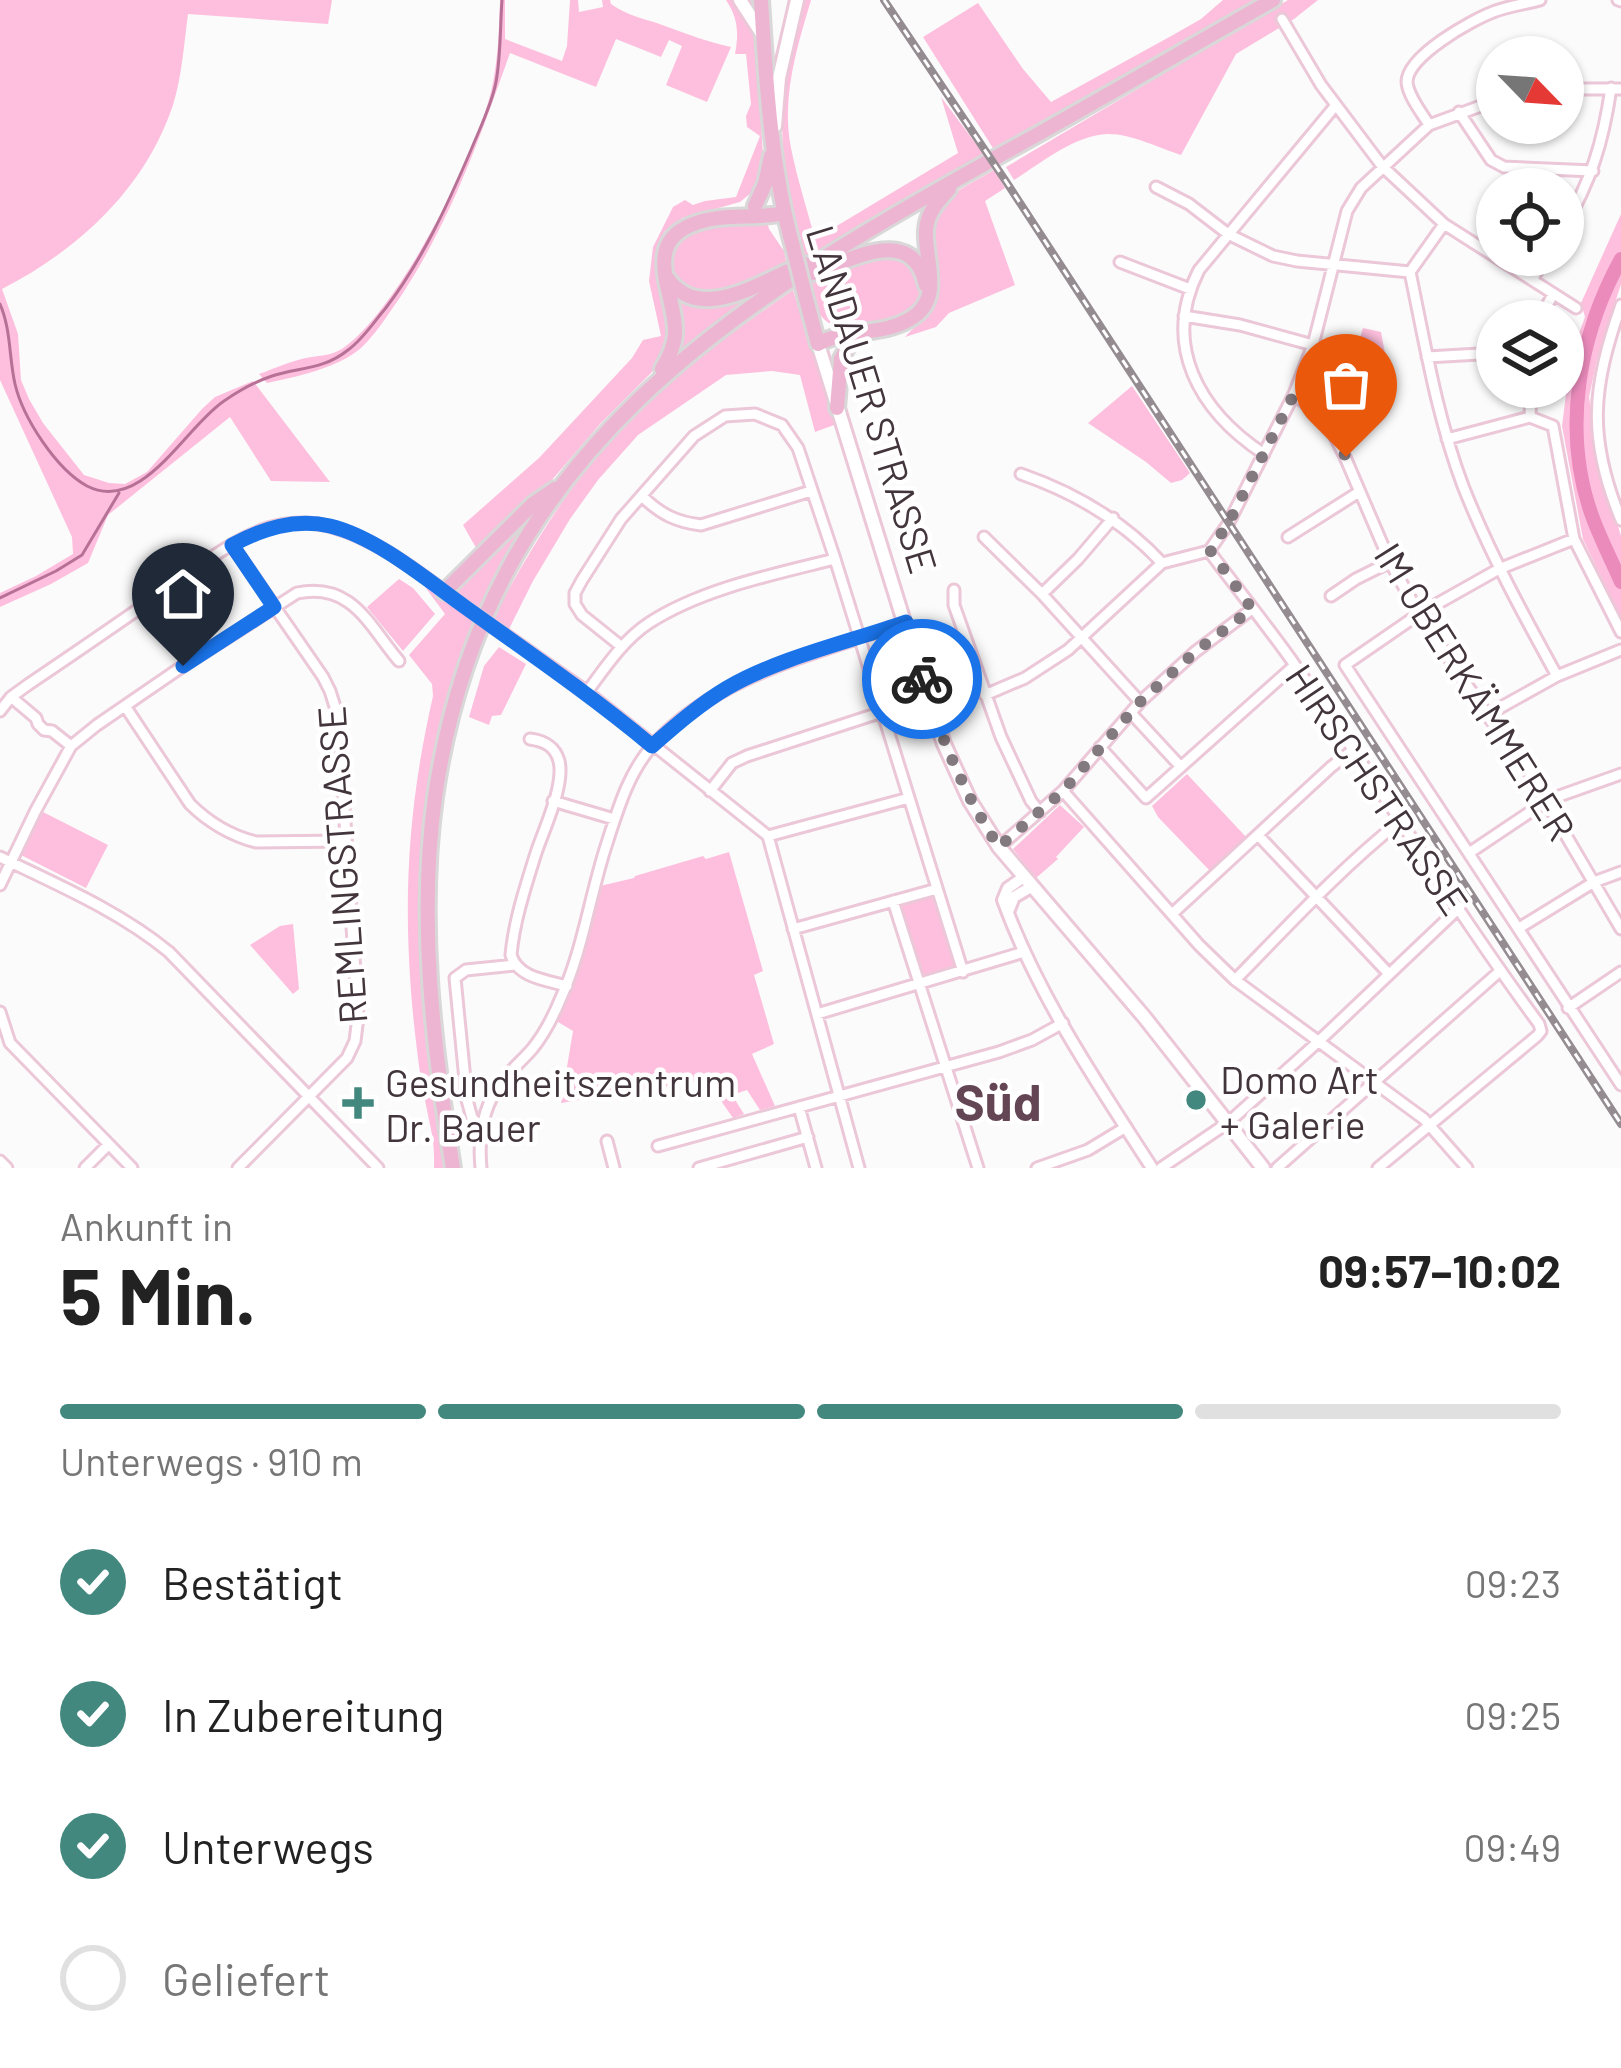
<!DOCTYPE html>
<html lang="de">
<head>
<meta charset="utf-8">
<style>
	:root { --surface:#fff; --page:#f2f2f2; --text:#222; --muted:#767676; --line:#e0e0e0; --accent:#42887f }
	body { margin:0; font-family:Barlow,sans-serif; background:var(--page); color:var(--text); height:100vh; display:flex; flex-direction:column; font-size:45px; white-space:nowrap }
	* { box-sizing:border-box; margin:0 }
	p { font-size:39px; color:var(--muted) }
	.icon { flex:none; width:66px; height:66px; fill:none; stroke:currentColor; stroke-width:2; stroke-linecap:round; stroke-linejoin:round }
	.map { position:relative; height:1168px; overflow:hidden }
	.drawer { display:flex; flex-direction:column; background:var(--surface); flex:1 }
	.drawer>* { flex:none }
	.needle { width:78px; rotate:115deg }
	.buttons { position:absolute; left:1476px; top:36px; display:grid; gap:24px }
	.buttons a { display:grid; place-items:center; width:108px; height:108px; border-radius:50%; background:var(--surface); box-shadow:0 3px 9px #0004; font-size:60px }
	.pin { position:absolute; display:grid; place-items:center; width:102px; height:102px; color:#fff; margin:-123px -51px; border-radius:50% 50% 50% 0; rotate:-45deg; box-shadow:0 0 12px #0007 }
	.pin .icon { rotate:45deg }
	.courier { position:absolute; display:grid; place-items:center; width:120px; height:120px; margin:-60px; border:9px solid #1a73e8; border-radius:50%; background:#fff; color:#222; box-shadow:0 3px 15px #0007 }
	.overview em { font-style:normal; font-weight:700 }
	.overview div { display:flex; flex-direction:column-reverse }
	.overview { display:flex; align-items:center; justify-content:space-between; height:204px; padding:0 60px }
	h1 { font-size:78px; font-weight:700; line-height:90px }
	.bar { display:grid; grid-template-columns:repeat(4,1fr); gap:18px 12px; align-content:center; height:144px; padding:0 60px }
	.bar i { height:15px; border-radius:9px; background:var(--line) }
	.bar .on { background:var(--accent) }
	.bar p { grid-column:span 4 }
	ol { padding:0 60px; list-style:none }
	li { display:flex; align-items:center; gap:36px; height:132px }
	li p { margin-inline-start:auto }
	li .icon { padding:12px; border-radius:50%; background:var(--accent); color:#fff; stroke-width:4 }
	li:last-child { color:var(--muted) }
	li i { width:66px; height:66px; border:6px solid var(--line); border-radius:50% }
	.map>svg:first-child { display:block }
</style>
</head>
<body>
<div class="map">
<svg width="1621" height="1168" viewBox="0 0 1621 1168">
	<rect width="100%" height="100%" fill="#fbfbfb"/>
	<path fill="#fdbfdd" d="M0 0H332L328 24 188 14C184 44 182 76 173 105 145 189 78 250 2 289L18 334 21 380 29 399 43 423 84 475 109 483 125 484 147 472 202 409 215 397 253 381 330 482 271 481 230 417 108 515 88 563 51 584 0 607V593L36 576 73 554 72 537 0 380Z
		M500 0H505V39L562 61 567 46 570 0H578L579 12 603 7 602 0H610L611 4C627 16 647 19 665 26 687 34 708 42 731 47L707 102 666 85 682 46 669 40 661 57 616 39 596 87 510 53C479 140 452 218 401 296 389 313 376 334 361 348 338 368 296 377 267 383L259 374C276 368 295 359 312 357 325 355 334 355 346 346 401 304 474 160 491 92 498 62 499 31 500 0Z
		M726 0H737L755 31 764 171 751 193 740 202 682 218 664 232 655 259 668 341 660 360 651 373 600 424 546 487 479 553 463 525 539 458 632 358 643 340 661 336 649 281 653 247 673 207 685 200 693 205 705 201 736 197 760 136 747 127 746 116 751 104 746 54H735C739 33 738 18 726 0Z
		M802 0H811C797 47 781 98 791 148 797 178 807 209 815 239L958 153 941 97 985 156 803 259C795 223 785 185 783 148 779 97 790 49 802 0Z
		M1223 0H1261L996 153 923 37 978 3 1023 69 1051 102 1173 35 1201 19Z
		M1288 0H1318L1294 19 1236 54 1181 155C1159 148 1132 134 1108 134 1075 135 1041 163 1014 180L1006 167Z
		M994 170 1005 188 985 201 1015 285 949 313 936 327 905 337C915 326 929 315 934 300 945 270 917 237 939 208 952 191 976 181 994 170Z
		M1621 214V284L1597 359 1589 397 1599 466 1621 536V618L1583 539 1562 426 1571 355 1585 317 1581 303Z
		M767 221 769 229 784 251 787 266C749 285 725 299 682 290L670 273C670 216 725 223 767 221Z
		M887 253 913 264C915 273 922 284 921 292 918 320 848 337 829 323 813 312 813 297 809 281L827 271Z
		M785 277 711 329 671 362 672 290 693 301Z
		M793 290 834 425 815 432 800 375 772 371 726 375 638 435 598 480 570 519 533 581 509 629 493 618C528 553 565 490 615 435 666 379 731 333 793 290Z
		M1363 328 1381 332 1392 391 1341 400Z
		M1132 386 1190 473 1182 480 1171 483 1146 462 1088 423Z
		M535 508 503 561 483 611 457 592Z
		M399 579 413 588 435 614 403 651 367 607Z
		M425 587 477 624 448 708 426 828 447 1168H434C435 1141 431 1131 426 1105 420 1079 417 1050 414 1024 402 906 407 810 433 696L432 684 409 655 445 614Z
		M499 647 526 664 501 715 492 716 489 725 469 717 484 666Z
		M1187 774 1247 838 1211 872 1158 817 1152 806Z
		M1060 805 1084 827 1056 857 1058 859 1036 878 1013 849Z
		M43 812 108 845 86 888 21 855Z
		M729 852 763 971 754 975 774 1044 752 1054 775 1106 760 1110 747 1090 732 1095 744 1114 733 1118 710 1085C680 1078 679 1086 651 1089 621 1093 591 1098 561 1103L573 1031 558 1022 581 965 600 886 634 878 635 876 703 856 706 859Z
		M933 894 958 971 921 982 897 903Z
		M293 924 299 989 293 994 250 945 280 926Z"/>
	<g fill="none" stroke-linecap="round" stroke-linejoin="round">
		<path stroke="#b87196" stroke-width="3" d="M0 304C11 329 9 358 15 384 23 418 56 469 87 486 142 514 185 427 224 401 237 392 257 381 272 376 300 367 323 370 348 350 363 339 373 323 385 309 422 261 447 206 471 150 480 128 492 104 496 82 501 55 500 27 502 0
			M0 598 56 571 82 555 119 493"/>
		<path stroke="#ea8bbc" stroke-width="14" d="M1621 259C1579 335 1562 429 1591 513 1599 536 1611 559 1621 582"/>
		<defs>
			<path id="minor" d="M1618 0 1621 1
				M1282 19 1321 85 1382 166 1444 224 1576 308
				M1563 89H1621
				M1459 112 1491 160 1504 167 1593 171
				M1429 125C1422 113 1408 96 1407 82 1407 56 1472 20 1493 12 1508 6 1525 4 1540 0
				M1156 187 1189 204 1228 234 1273 256 1297 261 1410 272
				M1444 224 1410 272C1425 344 1437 417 1463 486 1489 552 1523 614 1557 676
				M1563 229C1591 181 1603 143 1611 88
				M1120 262 1190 289
				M1532 280 1547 255
				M1621 305C1592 388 1587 437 1621 520
				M1184 316 1240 325 1313 345
				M1539 321 1553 294
				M1427 357 1497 353
				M1294 394 1322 417 1330 427 1345 457 1390 562 1419 614 1490 719 1521 759 1621 929
				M1530 417 1553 426 1574 539 1621 632
				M1530 417 1531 387
				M1447 439 1530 417
				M1264 454C1199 411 1161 345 1199 270L1336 105
				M1021 474C1076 493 1123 521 1162 563
				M642 496C660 514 676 522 701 525L811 491
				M984 537 1042 594 1140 702
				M1288 537 1359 492
				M1574 539 1499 569 1419 614 1345 665 1621 1085
				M232 545 323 677 330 691 338 716 358 1017 355 1041 347 1058 238 1168
				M1209 551C1238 590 1269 628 1297 668 1380 785 1454 909 1539 1024L1541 1031 1537 1036 1378 1168
				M1209 551 1228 524 1294 394 1313 345 1347 211 1361 188 1429 125 1497 100
				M954 590V605L1001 737 1031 801 1040 812
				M1042 594 1078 559 1113 518
				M1331 596 1356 579 1390 562
				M506 635 587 692 768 836
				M622 647 582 615 575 604V593L582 580 621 519 694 436 725 416 755 414 782 425 798 448 835 559 963 972
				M587 692C605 668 623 640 649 623 701 589 775 574 835 559
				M985 695 1025 678 1068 650 1162 563 1209 551
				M11 697 36 718 38 724 44 730 52 731 71 746
				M125 706 190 804C208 822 232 836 256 842L346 841
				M0 711 11 697 29 684C75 653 120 622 166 590 197 568 231 540 268 528 287 522 312 521 332 527 380 540 426 578 466 607
				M1131 713 1181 767
				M1487 715 1557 676 1621 650
				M530 739C544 741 555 746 559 761 565 785 544 829 536 853 526 885 514 921 511 955 518 978 546 980 567 986
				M1100 747 1146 798 1295 665
				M710 791 732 763 747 756 882 712
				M1063 791 1199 945 1235 980 1424 1119 1467 1168
				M553 801 614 819
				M1258 835 1389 974
				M768 836 859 1168
				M768 836 909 798
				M999 847 1063 791 1140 702 1195 652 1252 609
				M1469 853 1548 800 1621 774
				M0 857C58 885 119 911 169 952L378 1168
				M0 885 36 810 71 746 97 725 183 666 297 593C353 582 369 626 399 661
				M893 901 978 1168
				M1172 914 1331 767 1353 750
				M1519 928 1594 882 1621 872
				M793 929 937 889
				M1235 980C1288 926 1340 869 1399 822
				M1568 1008 1621 972
				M0 1012 10 1043 132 1168
				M817 1014 1024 952
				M799 1107 816 1168
				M481 1126 472 1118 467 1100 455 978 466 970 514 965
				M607 1141 614 1168
				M658 1146 999 1052 1032 1040 1063 1023
				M0 1161 7 1168
				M85 1168 108 1145
				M481 1168C478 1137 482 1107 502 1082 511 1069 523 1060 533 1048 544 1034 553 1017 560 1000 583 951 590 894 607 843 618 809 629 771 654 744 720 673 818 654 906 622
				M699 1168 808 1137
				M1037 1168 1088 1150 1126 1127
				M1161 1168 1229 1122 1319 1041 1460 907
				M1277 1168 1500 971"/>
			<path id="tertiary" d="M1024 877 1008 888 1003 900C1038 996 1097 1083 1152 1168
				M1008 912 1014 897 1031 887"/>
			<path id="secondary" d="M740 0 762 34
				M775 126 779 78 797 0
				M818 344 922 680 944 744 970 801 999 847 1145 1018 1263 1168"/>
			<path id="primary" d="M761 0C766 82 771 168 793 247
				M755 206 765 184 771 156
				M809 274C847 263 912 221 926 285
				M668 279C701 326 766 278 805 264
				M806 299 818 344C846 328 882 336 910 319 945 299 924 260 926 230 927 213 938 201 949 189
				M662 369C668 359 674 347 675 335 678 298 640 246 691 225 721 212 753 220 784 213
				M837 408 841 359 848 346
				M444 592 533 504 555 489
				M453 1168C433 1046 418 920 435 797 485 451 732 303 1013 148 1100 100 1186 49 1273 0"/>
		</defs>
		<use href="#minor" stroke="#ebc7d8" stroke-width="15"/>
		<use href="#tertiary" stroke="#ebc7d8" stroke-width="16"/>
		<use href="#secondary" stroke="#ebc7d8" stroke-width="18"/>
		<use href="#primary" stroke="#d9d7d8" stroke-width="20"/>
		<use href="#minor" stroke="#fff" stroke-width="9"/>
		<use href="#tertiary" stroke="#fff" stroke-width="10"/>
		<use href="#secondary" stroke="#fff" stroke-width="12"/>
		<use href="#primary" stroke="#edb5d2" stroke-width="14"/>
		<defs>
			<path id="rail" d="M884 0 1007 183 1621 1124"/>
		</defs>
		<use href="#rail" stroke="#948c90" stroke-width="8"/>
		<use href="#rail" stroke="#fff" stroke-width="3" stroke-dasharray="9" stroke-linecap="butt"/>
		<defs>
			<path id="minor-bridge" d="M466 607 506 635"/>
			<path id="primary-bridge" d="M793 247 806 299"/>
		</defs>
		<use href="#minor-bridge" stroke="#ebc7d8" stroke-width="15" stroke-linecap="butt"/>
		<use href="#primary-bridge" stroke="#d9d7d8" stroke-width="20" stroke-linecap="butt"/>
		<use href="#minor-bridge" stroke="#fff" stroke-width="9"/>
		<use href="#primary-bridge" stroke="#edb5d2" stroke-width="14"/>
	</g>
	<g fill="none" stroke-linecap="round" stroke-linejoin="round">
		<path stroke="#837a7f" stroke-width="12" stroke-dasharray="0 21.6" d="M922 679C942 739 964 794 999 847L1063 791 1140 702 1195 652 1252 609 1210 550 1228 524 1294 394 1322 416 1346 457"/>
		<path stroke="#1a73e8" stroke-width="15" d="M183 666 274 607 232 545C262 529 294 518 330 526 376 537 426 579 465 607 528 652 592 696 652 746 676 725 700 704 727 688 778 658 849 642 906 622L922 679"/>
	</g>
	<g fill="#42887f" stroke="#fff" stroke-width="4.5">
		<circle cx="1196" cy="1100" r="12"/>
		<path d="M352 1085h12v12h12v12h-12v12h-12v-12h-12v-12h12z"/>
	</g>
	<g text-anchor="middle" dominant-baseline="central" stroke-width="9" stroke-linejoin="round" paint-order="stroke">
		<g font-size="39" fill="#43353c" stroke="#fff">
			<text transform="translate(873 399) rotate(73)">LANDAUER STRASSE</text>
			<text transform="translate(1476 691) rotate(58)">IM OBERKÄMMERER</text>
			<text transform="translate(1378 789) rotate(56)">HIRSCHSTRASSE</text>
			<text transform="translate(341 865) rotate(-94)">REMLINGSTRASSE</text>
		</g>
		<g font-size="39" fill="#43353c" stroke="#fff" text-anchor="start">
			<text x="1220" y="1078">Domo Art<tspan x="1220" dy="45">+ Galerie</tspan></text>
			<text x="385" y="1081">Gesundheitszentrum<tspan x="385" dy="45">Dr. Bauer</tspan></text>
		</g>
		<g font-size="51" font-weight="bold" fill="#634554" stroke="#fff">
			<text x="998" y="1100">Süd</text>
		</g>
	</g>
</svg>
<div class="buttons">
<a><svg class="needle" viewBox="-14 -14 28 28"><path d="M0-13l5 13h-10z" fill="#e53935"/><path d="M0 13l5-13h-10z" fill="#767676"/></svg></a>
<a><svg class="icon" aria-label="locate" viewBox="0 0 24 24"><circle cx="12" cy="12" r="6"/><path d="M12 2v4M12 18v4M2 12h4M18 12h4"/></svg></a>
<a><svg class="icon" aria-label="layers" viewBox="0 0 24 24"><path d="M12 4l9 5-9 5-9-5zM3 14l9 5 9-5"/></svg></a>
</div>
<div class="pin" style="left:1346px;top:457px;background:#ea580c"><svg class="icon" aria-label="bag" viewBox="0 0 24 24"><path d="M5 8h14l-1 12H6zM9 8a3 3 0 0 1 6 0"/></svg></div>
<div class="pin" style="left:183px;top:666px;background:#1f2937"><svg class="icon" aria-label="home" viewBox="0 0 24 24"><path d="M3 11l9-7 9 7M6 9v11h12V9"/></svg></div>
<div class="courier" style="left:922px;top:679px"><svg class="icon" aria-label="bike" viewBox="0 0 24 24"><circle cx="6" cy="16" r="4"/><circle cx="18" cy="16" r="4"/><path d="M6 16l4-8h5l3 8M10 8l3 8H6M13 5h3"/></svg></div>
</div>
<section class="drawer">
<div class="overview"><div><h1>5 Min.</h1><p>Ankunft in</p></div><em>09:57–10:02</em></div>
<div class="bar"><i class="on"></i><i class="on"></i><i class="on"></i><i></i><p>Unterwegs · 910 m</p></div>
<ol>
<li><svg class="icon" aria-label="check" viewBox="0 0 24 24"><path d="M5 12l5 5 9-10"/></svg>Bestätigt<p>09:23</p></li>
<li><svg class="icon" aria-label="check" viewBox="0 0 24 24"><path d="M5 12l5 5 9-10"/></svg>In Zubereitung<p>09:25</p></li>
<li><svg class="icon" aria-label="check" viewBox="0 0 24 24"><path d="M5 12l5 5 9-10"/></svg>Unterwegs<p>09:49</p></li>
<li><i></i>Geliefert</li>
</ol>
</section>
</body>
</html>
